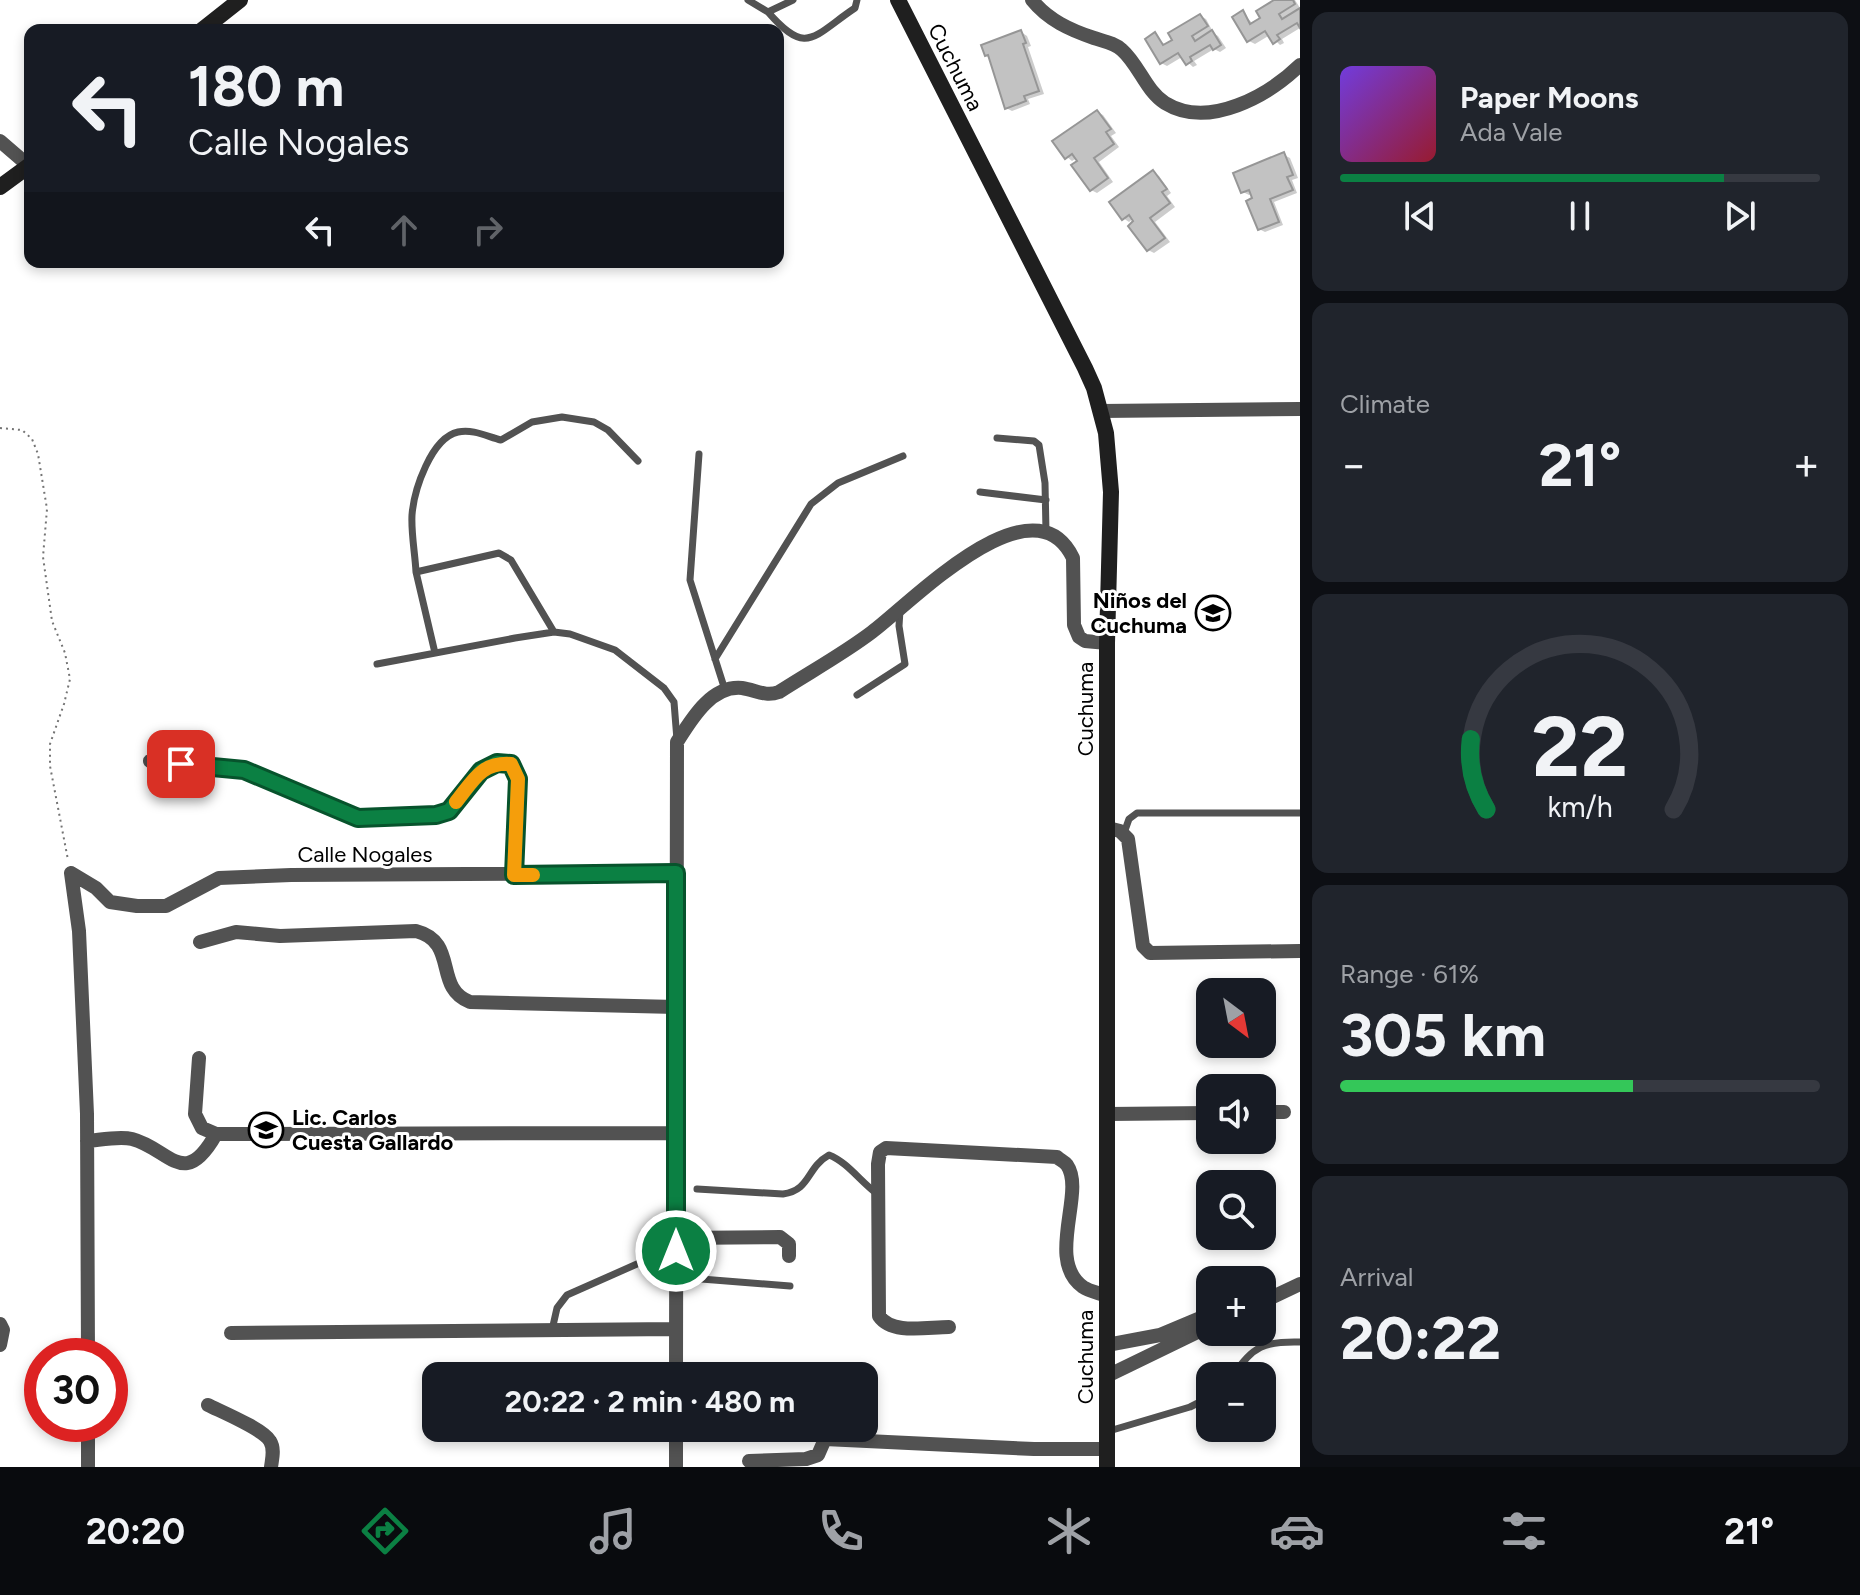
<!DOCTYPE html>
<meta charset="utf-8">
<style>
:root{--surface:#171b24;--page:#20242c;--text:#f1f3f6;--muted:#9ea1a6;--line:#363941;--accent:#0b8043}
body{margin:0;font-family:Figtree,sans-serif;background:var(--page);color:var(--text);height:100vh;display:flex;flex-direction:column;font-size:30px;white-space:nowrap}
*{box-sizing:border-box;margin:0}
p{font-size:26px;color:var(--muted)}
.icon{flex:none;width:44px;height:44px;fill:none;stroke:currentColor;stroke-width:2;stroke-linecap:round;stroke-linejoin:round}
.map{position:relative;flex:1;overflow:hidden}
.panel{display:flex;flex-direction:column;gap:12px;padding:12px;background:#0d0f14;width:560px}
.panel>*{flex:none}
.banner{position:absolute;left:24px;top:24px;width:760px;height:244px;border-radius:16px;box-shadow:0 4px 12px #0003;background:#171b24;color:var(--text);overflow:hidden}
.needle{width:52px;rotate:148deg}
.buttons{position:absolute;left:1196px;top:978px;display:grid;gap:16px}
.buttons a{display:grid;place-items:center;width:80px;height:80px;border-radius:16px;background:var(--surface);box-shadow:0 4px 12px #0003;font-size:40px}
.speed{position:absolute;left:24px;top:1338px;display:flex;gap:16px;font-size:40px;font-weight:700;text-align:center}
.speed>*{display:grid;place-content:center;width:104px;height:104px;border-radius:50%;background:var(--surface);box-shadow:0 4px 12px #0003;line-height:1}
.speed .limit{border:12px solid #d22;background:#fff;color:#111}
.pin{position:absolute;display:grid;place-items:center;width:68px;height:68px;color:#fff;margin:-34px;border-radius:16px;box-shadow:0 4px 12px #0006}
.me{position:absolute;width:88px;margin:-44px;rotate:0deg;stroke-linejoin:round;filter:drop-shadow(0 0 6px #0008)}
.turn{display:flex;align-items:center;gap:28px;height:168px;padding:0 32px;font-size:36px}
.turn .icon{width:104px;height:104px;stroke-width:2.5}
.turn b{display:block;font-size:56px;line-height:68px}
.lanes{display:flex;align-items:center;height:76px;padding:0 32px;background:#0003;justify-content:center;gap:40px;direction:ltr}
.lanes .off{opacity:.35}
.big{font-size:60px;font-weight:700;line-height:1.1}
.panel .tile{flex:1;display:flex;flex-direction:column;justify-content:center;gap:12px;min-width:0;padding:0 28px;border-radius:16px;background:var(--page)}
.panel .dial{align-items:center;gap:0}
.dial svg{height:208px;overflow:visible;fill:none;stroke:var(--line);stroke-width:7;stroke-linecap:round;text-anchor:middle}
.dial text{fill:var(--text);stroke:none}
.song{display:flex;align-items:center;gap:24px}
.cover{width:96px;height:96px;border-radius:12px;background:linear-gradient(135deg,hsl(260 70% 55%),hsl(350 70% 35%))}
.played{height:8px;border-radius:4px;background:linear-gradient(90deg,var(--accent) 80%,var(--line) 80%)}
.keys{display:flex;justify-content:space-around;direction:ltr}
.heat{display:flex;justify-content:space-between;align-items:center;font-size:44px;direction:ltr}
.charge{height:12px;border-radius:6px;background:linear-gradient(90deg,#34c759 61%,var(--line) 0)}
.trip{position:absolute;left:422px;top:1362px;width:456px;height:80px;border-radius:16px;background:var(--surface);box-shadow:0 4px 12px #0003;font-weight:700;line-height:80px;text-align:center}
.tabs{display:flex;height:128px;justify-content:space-around;align-items:center;background:#090b0e;color:var(--muted)}
.tabs .icon{width:56px;height:56px}
.tabs .on{color:var(--accent)}
.tabs b{font-size:36px;color:var(--text)}
main{display:flex;flex:1;min-height:0}
.map>svg:first-child{display:block}
.shadow{fill:#0003}
.building{fill:#c2c2c2;stroke:#969696;stroke-width:2}
.lines{fill:none;stroke-linecap:round;stroke-linejoin:round}
.path{stroke:#747474;stroke-width:2;stroke-dasharray:2 4;stroke-linecap:butt}
.lane{stroke:#525252;stroke-width:7}
.street{stroke:#525252;stroke-width:14}
.secondary{stroke:#1f1f1f;stroke-width:16}
.route-casing{stroke:#07532c;stroke-width:20}
.route{stroke:#0b8043;stroke-width:14}
.slow{stroke:#f59e0b;stroke-width:14}
.labels{text-anchor:middle;stroke-width:6;stroke-linejoin:round;paint-order:stroke}
.street-label{font-size:22px;fill:#000;stroke:#fff}
.poi-label{font-size:22px;font-weight:bold;fill:#000;stroke:#fff;text-anchor:end}
</style>
<main>
<div class="map">
<svg width="1300" height="1467" viewBox="0 0 1300 1467">
<rect width="100%" height="100%" fill="#fff"/>
<path class="shadow" d="M1278,0H1295L1300,8L1297,9L1300,11V28L1282,39L1284,43L1280,45L1270,35L1255,44L1249,41L1243,13L1253,24L1263,19Z
M1200,16L1206,19L1212,30L1210,31L1218,36L1226,48L1220,52L1214,49L1194,61L1197,65L1193,67L1182,57L1167,66L1161,63L1155,35L1166,46Z
M1021,32L1027,36L1031,46L1028,47L1044,94L1028,99L1030,104L1012,111L1006,108L991,57L987,55Z
M1097,112L1103,115L1116,133L1111,136L1119,147L1099,162L1113,182L1097,193L1091,190L1077,158L1072,161L1067,157Z
M1284,155L1290,158L1298,178L1292,180L1297,193L1274,202L1283,225L1265,232L1259,229L1253,193L1249,195L1243,192Z
M1153,172L1159,176L1171,193L1167,196L1175,207L1155,222L1170,242L1154,253L1148,250L1134,218L1129,222L1123,218Z"/>
<path class="building" d="M1274,0H1293L1295,4L1279,14L1282,19L1300,8V28L1297,23L1277,35L1280,39L1273,44L1265,31L1247,42L1232,17L1243,10L1250,24L1260,18L1256,11Z
M1200,14L1208,26L1192,36L1195,41L1212,30L1221,45L1213,50L1210,45L1190,57L1192,61L1186,65L1178,53L1160,64L1145,39L1155,32L1163,45L1172,40L1168,33Z
M1021,30L1026,43L1023,44L1039,91L1024,96L1026,101L1005,109L988,55L985,56L981,45Z
M1097,110L1111,129L1106,132L1114,144L1094,158L1108,178L1090,191L1071,165L1077,161L1072,154L1065,159L1052,141Z
M1284,152L1293,175L1287,177L1293,190L1270,199L1279,222L1258,230L1246,201L1252,198L1249,190L1241,193L1233,173Z
M1153,170L1167,189L1162,192L1170,203L1150,218L1165,238L1147,251L1128,226L1133,221L1129,215L1122,220L1109,202Z"/>
<g class="lines">
<path class="path" d="M0,428L22,430L32,439L38,454L47,509L43,557L52,621L65,653L70,679L64,704L50,744V766L68,860"/>
<path class="lane" d="M748,0L768,12L793,0
M768,12C807,57 813,36 855,8L857,0
M997,438L1034,441L1039,445L1045,483L1046,531
M699,454L690,580L725,690
M980,492L1046,500
M416,572C415,553 411,533 412,515C414,490 431,438 458,432C473,429 486,436 501,440L532,422L562,417L594,422L608,430L638,461
M435,653L416,572L499,553L511,560L554,632
M715,659L811,504L838,483L903,456
M377,664L515,638L554,632L570,634L615,650L664,688L674,702L677,740
M857,695L905,664L899,626L900,610
M1124,833L1129,819L1137,813H1300
M697,1189L783,1194C811,1190 806,1168 829,1155C847,1162 860,1181 876,1193
M676,1277L790,1286
M552,1330L557,1308L567,1295L646,1260L676,1251
M1233,1376C1252,1346 1265,1341 1300,1342
M1109,1431L1190,1407L1210,1397"/>
<path class="street" d="M1032,0C1048,20 1070,30 1094,38C1103,41 1115,43 1122,50C1139,65 1146,91 1165,103C1209,130 1269,95 1300,65
M0,141L29,166
M1101,411L1300,409
M150,761L244,770L358,818L436,815L449,811L481,771L497,763L511,764L518,779L514,875
M1108,828L1120,831L1128,839L1143,946L1150,953L1300,951
M71,873L96,888L110,902L137,906H166L219,878L291,875L676,873
M71,873L79,931L87,1114L88,1356
M200,942L236,932L280,936L416,931C459,942 433,988 470,1002L676,1007
M199,1058L195,1114L202,1128L216,1134L675,1133
M1262,1112H1284
M1108,1114L1210,1113
M87,1141C100,1140 119,1136 132,1139C170,1149 184,1191 216,1134
M676,1238L780,1237L789,1244V1256
M1262,1302L1300,1284
M0,1324L3,1330L0,1345
M949,1327C927,1327 892,1335 879,1316L878,1164L880,1152L886,1148L1057,1157C1060,1160 1064,1161 1067,1165C1086,1192 1045,1260 1083,1287C1089,1291 1099,1293 1107,1296
M231,1333L676,1329
M1107,1345L1160,1335L1210,1314
M676,1376L677,742C691,720 711,685 742,688C756,690 765,697 779,692C810,672 843,654 872,632C911,603 1033,475 1073,558L1074,625L1079,637L1085,641L1107,643
M1107,1376L1210,1326
M208,1405C222,1412 263,1429 270,1441C275,1449 272,1459 271,1467
M749,1461L806,1459L818,1455L825,1439L1034,1449H1107
M88,1467V1424
M676,1467V1428"/>
<path class="secondary" d="M898,0L1085,368L1094,388L1106,433L1111,492L1107,643V1467
M202,30L240,0
M0,187L30,165"/>
</g>
<g class="lines">
<g class="route-casing">
<path id="route" d="M181,764L244,770L358,818L436,815L449,811L481,771L497,763L511,764L518,779L514,875L676,873V1251"/>
</g>
<use href="#route" class="route"/>
<path class="slow" d="M456,802C473,781 481,762 511,764L518,779L514,875H533"/>
</g>
<defs>
<g id="school-ring" transform="scale(1.8)"><circle r="9.5" fill="#fff" stroke="#000" stroke-width="1.5"/><path d="M0-5L7-2L0 1L-7-2ZM-4 1L0 2.5L4 1V4Q0 6-4 4Z" fill="#000"/></g>
<g id="university-ring" transform="scale(1.8)"><circle r="9.5" fill="#fff" stroke="#000" stroke-width="1.5"/><path d="M0-5L7-2L0 1L-7-2ZM-4 1L0 2.5L4 1V4Q0 6-4 4Z" fill="#000"/></g>
</defs>
<g fill-rule="evenodd">
<use href="#school-ring" x="1213" y="613"/>
<use href="#university-ring" x="266" y="1130"/>
</g>
<g class="labels">
<g class="street-label">
<text transform="translate(956 67) rotate(63)" y="8">Cuchuma</text>
<text transform="translate(1085 709) rotate(-90)" y="8">Cuchuma</text>
<text x="365" y="862">Calle Nogales</text>
<text transform="translate(1085 1357) rotate(-90)" y="8">Cuchuma</text>
</g>
<g class="poi-label">
<text x="1187" y="608">Niños del<tspan x="1187" dy="25">Cuchuma</tspan></text>
<text x="292" y="1125" text-anchor="start">Lic. Carlos<tspan x="292" dy="25">Cuesta Gallardo</tspan></text>
</g>
</g>
</svg>
<div class="buttons">
<a><svg class="needle" viewBox="-14 -14 28 28"><path d="M0-13l5 13h-10z" fill="#e53935"/><path d="M0 13l5-13h-10z" fill="#9ea1a6"/></svg></a>
<a><svg class="icon" aria-label="sound" viewBox="0 0 24 24"><path d="M4 9h4l5-4v14l-5-4H4zM17 9q2 3 0 6"/></svg></a>
<a><svg class="icon" aria-label="search" viewBox="0 0 24 24"><circle cx="10" cy="10" r="6"/><path d="M15 15l6 6"/></svg></a>
<a>+</a>
<a>−</a>
</div>
<div class="speed"><div class="limit">30</div></div>
<div class="pin" style="left:181px;top:764px;background:#d93025"><svg class="icon" aria-label="arrive" viewBox="0 0 24 24"><path d="M6 21V4h12l-3 4 3 4H6"/></svg></div>
<svg class="me" style="left:676px;top:1251px" viewBox="-20 -20 40 40"><circle r="17" fill="#0b8043" stroke="#fff" stroke-width="3"/><path d="M0-11L8 9 0 5-8 9z" fill="#fff"/></svg>
<div class="trip">20:22 · 2 min · 480 m</div>
<div class="banner">
<div class="turn"><svg class="icon" aria-label="left" viewBox="0 0 24 24"><path d="M17 20v-9H6M10 6l-5 5 5 5"/></svg><div><b>180 m</b>Calle Nogales</div></div>
<div class="lanes"><svg class="icon" aria-label="left" viewBox="0 0 24 24"><path d="M17 20v-9H6M10 6l-5 5 5 5"/></svg><svg class="icon off" aria-label="ahead" viewBox="0 0 24 24"><path d="M12 20V5M6 11l6-6 6 6"/></svg><svg class="icon off" aria-label="right" viewBox="0 0 24 24"><path d="M7 20v-9h11M14 6l5 5-5 5"/></svg></div>
</div>
</div>
<section class="panel">
<div class="tile">
<div class="song"><i class="cover"></i><div><b>Paper Moons</b><p>Ada Vale</p></div></div>
<div class="played"></div>
<div class="keys"><svg class="icon" aria-label="previous" viewBox="0 0 24 24"><path d="M18 5L8 12l10 7zM5 5v14"/></svg><svg class="icon" aria-label="pause" viewBox="0 0 24 24"><path d="M8 5v14M16 5v14"/></svg><svg class="icon" aria-label="next" viewBox="0 0 24 24"><path d="M6 5l10 7-10 7zM19 5v14"/></svg></div>
</div>
<div class="tile"><p>Climate</p>
<div class="heat"><a>−</a><b class="big">21°</b><a>+</a></div>
</div>
<div class="tile dial"><svg viewBox="0 0 100 80">
<path d="M14 69A42 42 0 1 1 86 69"/>
<path d="M14 69A42 42 0 0 1 8 42" stroke="#0b8043"/>
<text x="50" y="56" font-size="32" font-weight="700">22</text>
<text x="50" y="72" font-size="11">km/h</text>
</svg></div>
<div class="tile"><p>Range · 61%</p><b class="big">305 km</b><div class="charge"></div></div>
<div class="tile"><p>Arrival</p><b class="big">20:22</b></div>
</section>
</main>
<nav class="tabs">
<b>20:20</b>
<svg class="icon on" aria-label="directions" viewBox="0 0 24 24"><path d="M12 3l9 9-9 9-9-9zM9 14v-3h6M13 9l2 2-2 2"/></svg>
<svg class="icon" aria-label="music" viewBox="0 0 24 24"><path d="M9 18V5l10-2v13"/><circle cx="6" cy="18" r="3"/><circle cx="16" cy="16" r="3"/></svg>
<svg class="icon" aria-label="phone" viewBox="0 0 24 24"><path d="M5 4h4l2 5-3 2q2 4 5 5l2-3 5 2v4C11 20 4 13 5 4z"/></svg>
<svg class="icon" aria-label="climate" viewBox="0 0 24 24"><path d="M12 3v18M4 7l16 10M4 17L20 7"/></svg>
<svg class="icon" aria-label="car" viewBox="0 0 24 24"><path d="M5 17H2v-5l4-1 3-4h7l3 4 3 1v5h-3M9 17h6M6 11h13"/><circle cx="7" cy="17" r="2"/><circle cx="17" cy="17" r="2"/></svg>
<svg class="icon" aria-label="filters" viewBox="0 0 24 24"><path d="M4 7h16M4 17h16"/><circle cx="9" cy="7" r="2"/><circle cx="15" cy="17" r="2"/></svg>
<b>21°</b>
</nav>
